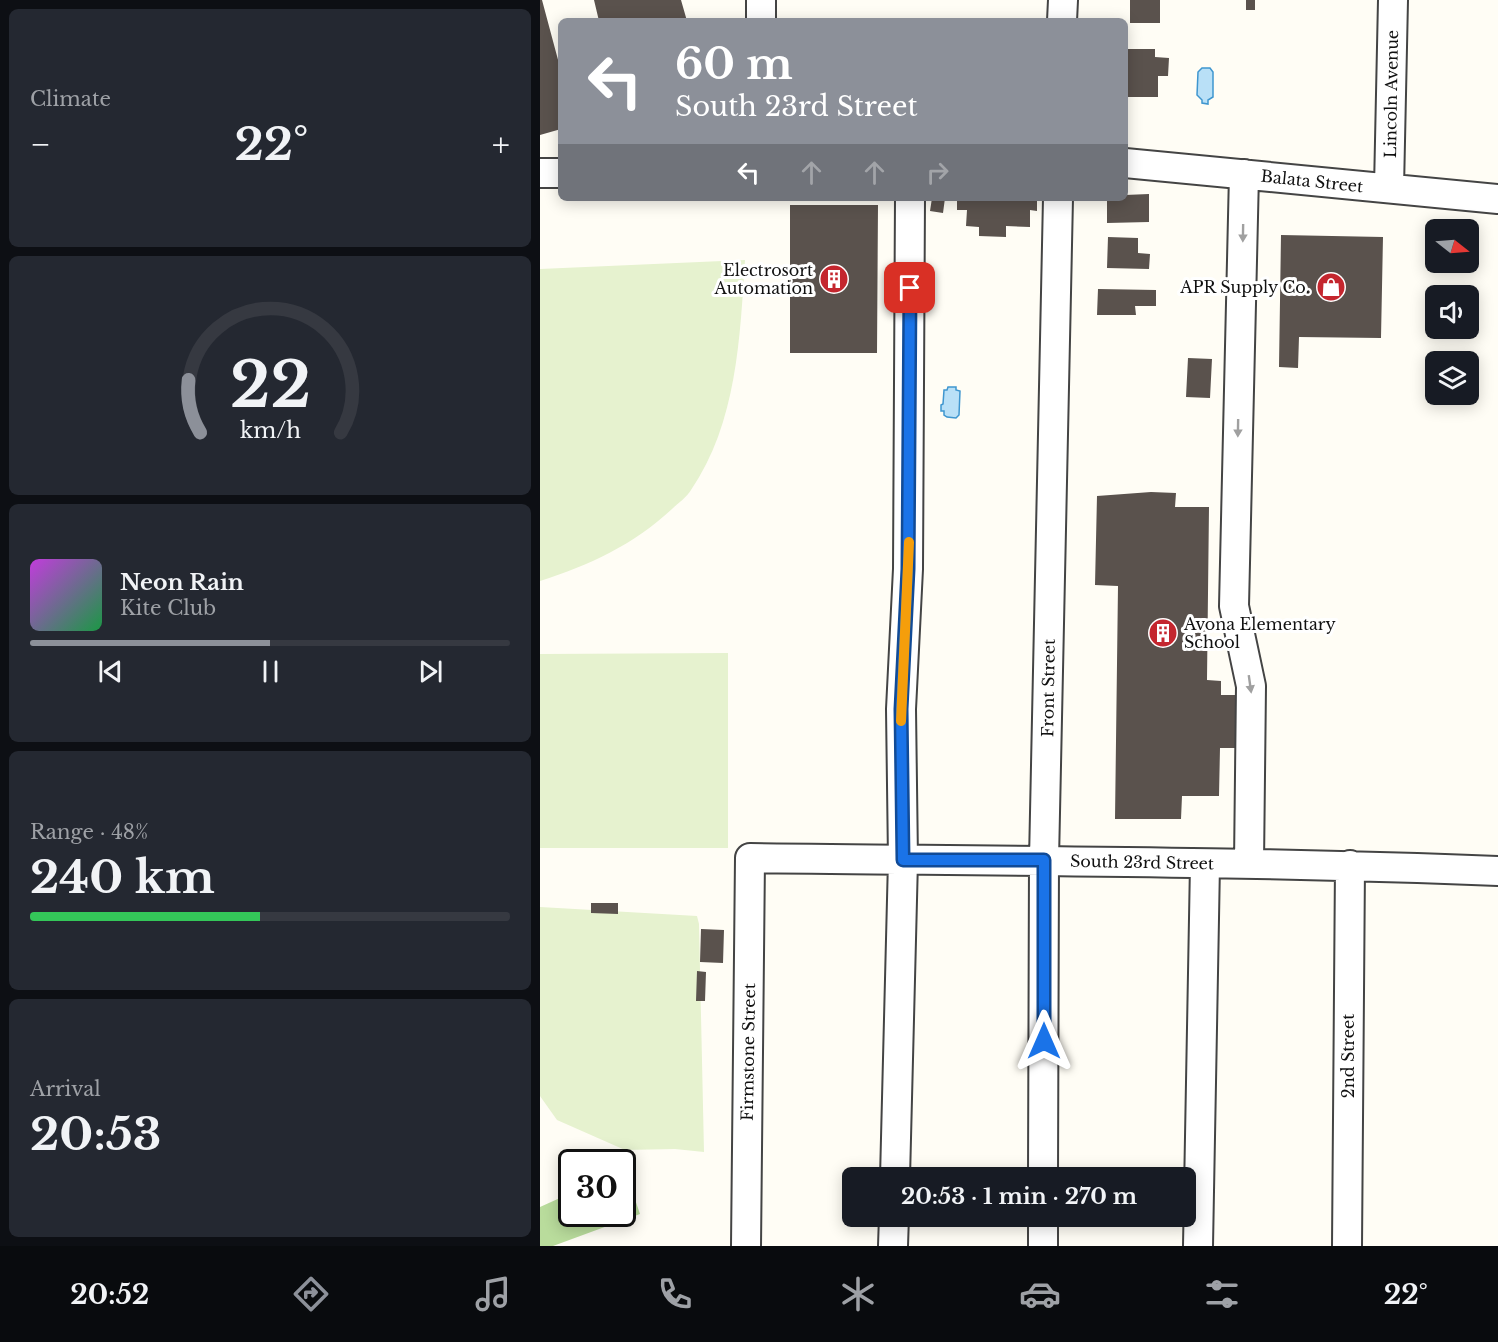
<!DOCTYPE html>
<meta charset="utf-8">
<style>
:root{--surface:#171b24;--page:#242831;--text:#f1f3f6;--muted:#9ea1a6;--line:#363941;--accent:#8c9099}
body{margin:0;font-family:"Libre Baskerville",serif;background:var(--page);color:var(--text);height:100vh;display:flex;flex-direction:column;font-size:22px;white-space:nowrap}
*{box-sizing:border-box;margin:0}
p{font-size:20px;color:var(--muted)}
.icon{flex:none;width:33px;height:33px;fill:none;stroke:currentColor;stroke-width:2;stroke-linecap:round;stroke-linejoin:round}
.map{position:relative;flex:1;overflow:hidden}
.details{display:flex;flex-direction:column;gap:9px;padding:9px;background:#0d0f14;width:540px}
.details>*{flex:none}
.top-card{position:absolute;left:18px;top:18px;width:570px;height:183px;border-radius:9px;box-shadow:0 3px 15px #0003;background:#8c9099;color:#fff;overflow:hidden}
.needle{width:39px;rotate:107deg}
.fabs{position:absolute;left:885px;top:219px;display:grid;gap:12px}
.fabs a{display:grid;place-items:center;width:54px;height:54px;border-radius:9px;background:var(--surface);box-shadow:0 3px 15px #0003;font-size:30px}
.speed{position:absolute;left:18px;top:1149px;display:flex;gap:12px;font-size:30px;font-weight:700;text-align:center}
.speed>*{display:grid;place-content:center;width:78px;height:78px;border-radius:50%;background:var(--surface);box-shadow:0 3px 15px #0003;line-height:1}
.speed .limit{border:3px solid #111;border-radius:9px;background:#fff;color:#111}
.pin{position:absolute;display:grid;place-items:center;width:51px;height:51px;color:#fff;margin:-26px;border-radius:12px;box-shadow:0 3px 9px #0006}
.me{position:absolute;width:66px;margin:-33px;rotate:0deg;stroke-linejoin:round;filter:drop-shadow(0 0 4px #0008)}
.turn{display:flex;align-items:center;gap:21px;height:126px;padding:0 18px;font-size:27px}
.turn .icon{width:78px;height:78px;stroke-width:2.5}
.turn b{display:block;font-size:42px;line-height:51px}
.lanes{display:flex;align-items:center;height:57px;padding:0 18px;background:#0003;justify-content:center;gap:30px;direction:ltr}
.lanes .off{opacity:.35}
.big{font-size:45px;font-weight:800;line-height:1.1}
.details .widget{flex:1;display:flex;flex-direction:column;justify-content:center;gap:9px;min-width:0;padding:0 21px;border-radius:9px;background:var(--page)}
.details .dial{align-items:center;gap:0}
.dial svg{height:156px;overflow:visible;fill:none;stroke:var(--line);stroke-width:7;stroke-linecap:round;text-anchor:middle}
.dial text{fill:var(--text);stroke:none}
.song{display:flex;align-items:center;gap:18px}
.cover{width:72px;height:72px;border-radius:9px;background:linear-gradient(135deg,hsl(290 70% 55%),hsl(140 70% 35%))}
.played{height:6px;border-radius:3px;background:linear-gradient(90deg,var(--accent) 50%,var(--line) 50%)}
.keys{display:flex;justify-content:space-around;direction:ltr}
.heat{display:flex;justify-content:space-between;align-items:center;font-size:33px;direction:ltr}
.charge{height:9px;border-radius:4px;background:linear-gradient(90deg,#34c759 48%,var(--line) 0)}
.trip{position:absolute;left:302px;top:1167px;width:354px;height:60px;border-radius:9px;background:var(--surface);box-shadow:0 3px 15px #0003;font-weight:800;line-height:60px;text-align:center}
.tabs{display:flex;height:96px;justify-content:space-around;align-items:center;background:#090b0e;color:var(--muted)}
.tabs .icon{width:42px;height:42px}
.tabs .selected{color:var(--accent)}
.tabs b{font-size:27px;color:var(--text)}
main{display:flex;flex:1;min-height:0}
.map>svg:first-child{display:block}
.forest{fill:#b9dc9c}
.pitch{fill:#e6f2cf}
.water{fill:#b9e0f7;stroke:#3f96cf;stroke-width:1.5}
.building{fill:#5a524d}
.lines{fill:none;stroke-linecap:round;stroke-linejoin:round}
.minor-casing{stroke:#444;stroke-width:32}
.minor{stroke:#fff;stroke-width:28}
.oneway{fill:#a0a0a0}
.route-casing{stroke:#114b97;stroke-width:15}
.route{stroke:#1a73e8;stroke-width:10}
.slow{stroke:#f59e0b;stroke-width:10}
.labels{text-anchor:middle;stroke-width:6;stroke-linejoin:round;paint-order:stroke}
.street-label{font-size:16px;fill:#111;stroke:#fff}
.poi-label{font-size:16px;fill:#111;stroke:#fff;text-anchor:end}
</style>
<main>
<section class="details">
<div class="widget"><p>Climate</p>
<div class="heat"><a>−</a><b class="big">22°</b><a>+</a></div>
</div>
<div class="widget dial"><svg viewBox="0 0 100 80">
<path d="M14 69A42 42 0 1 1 86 69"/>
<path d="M14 69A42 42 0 0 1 8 42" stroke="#8c9099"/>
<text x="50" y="56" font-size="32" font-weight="700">22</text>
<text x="50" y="72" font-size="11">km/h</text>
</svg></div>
<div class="widget">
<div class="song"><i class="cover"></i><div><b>Neon Rain</b><p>Kite Club</p></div></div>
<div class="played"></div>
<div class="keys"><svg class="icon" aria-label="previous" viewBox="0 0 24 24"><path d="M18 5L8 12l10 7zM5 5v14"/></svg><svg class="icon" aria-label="pause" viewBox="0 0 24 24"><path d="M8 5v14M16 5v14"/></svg><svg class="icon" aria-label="next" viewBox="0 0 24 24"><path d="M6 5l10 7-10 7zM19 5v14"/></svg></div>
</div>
<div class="widget"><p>Range · 48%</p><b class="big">240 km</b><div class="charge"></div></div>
<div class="widget"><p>Arrival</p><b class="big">20:53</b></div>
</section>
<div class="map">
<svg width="958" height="1246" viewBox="0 0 958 1246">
<rect width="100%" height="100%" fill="#fffdf5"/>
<path class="forest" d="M85,1170L100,1214L13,1246H0V1207L31,1193L32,1214H82L83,1171Z"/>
<path class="pitch" d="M205,260C200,337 197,423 151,490C147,497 138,503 132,509C93,545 50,565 0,581V269Z
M188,653V848H0V654Z
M0,907L157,916L159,924L164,1152L135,1149L85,1150L17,1120L0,1096Z"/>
<path class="water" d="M662,68H670L673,72V97L668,100V104L662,103V100L657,95L658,72Z
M408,387H416V390L420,391L419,415L416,418L407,417L404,415V411H401V405L403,404L404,390H407Z"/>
<path class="building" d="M0,0H2L21,71V129L0,135Z
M54,0H141L147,21H59Z
M590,0H620V23H590Z
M706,0H715V10H706Z
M585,49H615V57L629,58L628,76H618V97H585Z
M609,194V222L567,223V198H585V195Z
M392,198H405L403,213L390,211Z
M417,198H491V201H497V211L490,210V227L466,226V237L439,236V227L426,226L427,210H417Z
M250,205H338L337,353H250Z
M741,235L843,237L841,338L759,337L758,368L739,367Z
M568,237L598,238V253L610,254L609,269L567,268Z
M558,289L616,290V306H595L596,315H557Z
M648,358L672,359L670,398L646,397Z
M611,492L636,493L635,507H669L667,680L681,681V695H698V748H680L679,796H642L641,819H575L578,586L555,585L557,496Z
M51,903H78V914L51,913Z
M161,929L184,930L183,963L160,962Z
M157,971L166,972L165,1001H156Z"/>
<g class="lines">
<g class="minor-casing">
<path id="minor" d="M221,21V0
M522,21L523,0
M585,163L958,199
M0,173H21
M704,174L694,606L711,686L709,864
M849,188L853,0
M355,1178L363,860L361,709L368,569L370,198
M503,1178L504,860L518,198
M206,1246L210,858C459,861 709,861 958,871
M353,1246L354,1216
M503,1246V1216
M658,1246L665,864
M807,1246L810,865"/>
</g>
<use href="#minor" class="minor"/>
</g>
<defs><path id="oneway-solid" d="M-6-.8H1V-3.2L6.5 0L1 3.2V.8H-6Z" transform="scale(1.5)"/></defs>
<g class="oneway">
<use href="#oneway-solid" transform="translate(703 233) rotate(91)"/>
<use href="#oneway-solid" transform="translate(698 428) rotate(91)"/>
<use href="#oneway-solid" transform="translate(710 684) rotate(82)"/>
</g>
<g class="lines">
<g class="route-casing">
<path id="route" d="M370,288L368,569L361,709L363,860H504V1041"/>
</g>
<use href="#route" class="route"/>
<path class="slow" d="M361,721L369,542"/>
</g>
<defs>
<g id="building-disc" transform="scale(1.5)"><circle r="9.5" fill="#c4262e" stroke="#fff"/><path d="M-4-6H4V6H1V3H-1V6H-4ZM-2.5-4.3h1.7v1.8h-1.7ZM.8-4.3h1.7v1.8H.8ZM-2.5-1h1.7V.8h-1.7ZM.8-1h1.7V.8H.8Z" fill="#fff"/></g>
<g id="shop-disc" transform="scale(1.5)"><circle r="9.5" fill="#c4262e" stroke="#fff"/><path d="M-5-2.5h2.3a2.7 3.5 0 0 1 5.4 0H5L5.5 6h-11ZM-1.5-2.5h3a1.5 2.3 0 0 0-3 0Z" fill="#fff"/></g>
</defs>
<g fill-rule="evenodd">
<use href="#building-disc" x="294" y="279"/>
<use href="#shop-disc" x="791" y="287"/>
<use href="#building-disc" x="623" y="633"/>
</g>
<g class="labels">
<g class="street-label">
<text transform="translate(851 94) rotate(-89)" y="6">Lincoln Avenue</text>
<text transform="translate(772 181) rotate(6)" y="6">Balata Street</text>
<text transform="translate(508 688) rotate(-89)" y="6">Front Street</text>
<text transform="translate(602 862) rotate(1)" y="6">South 23rd Street</text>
<text transform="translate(208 1052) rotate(-89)" y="6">Firmstone Street</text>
<text transform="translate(808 1056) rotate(-90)" y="6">2nd Street</text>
</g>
<g class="poi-label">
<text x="273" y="276">Electrosort<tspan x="273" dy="18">Automation</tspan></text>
<text x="770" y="293">APR Supply Co.</text>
<text x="644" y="630" text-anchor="start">Avona Elementary<tspan x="644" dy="18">School</tspan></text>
</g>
</g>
</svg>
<div class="fabs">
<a><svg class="needle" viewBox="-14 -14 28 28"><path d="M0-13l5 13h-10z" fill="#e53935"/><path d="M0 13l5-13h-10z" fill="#9ea1a6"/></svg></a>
<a><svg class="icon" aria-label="sound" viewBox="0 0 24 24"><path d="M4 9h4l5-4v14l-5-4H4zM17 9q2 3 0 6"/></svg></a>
<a><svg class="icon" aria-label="layers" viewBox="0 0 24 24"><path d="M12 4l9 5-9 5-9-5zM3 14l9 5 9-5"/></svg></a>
</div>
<div class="speed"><div class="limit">30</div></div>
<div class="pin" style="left:370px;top:288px;background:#d93025"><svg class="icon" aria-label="arrive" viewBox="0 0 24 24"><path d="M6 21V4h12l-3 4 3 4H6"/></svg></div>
<svg class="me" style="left:504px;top:1041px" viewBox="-20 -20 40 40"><path d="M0-17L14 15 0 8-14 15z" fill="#1a73e8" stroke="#fff" stroke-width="4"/></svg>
<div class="trip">20:53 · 1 min · 270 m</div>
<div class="top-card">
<div class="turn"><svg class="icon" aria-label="left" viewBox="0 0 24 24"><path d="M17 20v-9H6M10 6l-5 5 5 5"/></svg><div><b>60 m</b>South 23rd Street</div></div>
<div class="lanes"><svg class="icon" aria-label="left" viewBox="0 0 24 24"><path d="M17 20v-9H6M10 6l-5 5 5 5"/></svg><svg class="icon off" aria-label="ahead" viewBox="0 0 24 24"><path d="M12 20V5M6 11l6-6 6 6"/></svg><svg class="icon off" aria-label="ahead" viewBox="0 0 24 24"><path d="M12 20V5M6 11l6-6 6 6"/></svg><svg class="icon off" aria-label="right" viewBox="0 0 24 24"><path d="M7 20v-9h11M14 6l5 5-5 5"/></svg></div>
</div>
</div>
</main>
<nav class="tabs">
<b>20:52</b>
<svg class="icon selected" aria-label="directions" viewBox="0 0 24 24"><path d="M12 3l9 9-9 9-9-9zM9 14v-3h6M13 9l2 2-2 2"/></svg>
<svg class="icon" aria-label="music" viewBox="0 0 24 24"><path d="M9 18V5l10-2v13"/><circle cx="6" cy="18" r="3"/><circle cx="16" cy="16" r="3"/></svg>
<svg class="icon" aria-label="phone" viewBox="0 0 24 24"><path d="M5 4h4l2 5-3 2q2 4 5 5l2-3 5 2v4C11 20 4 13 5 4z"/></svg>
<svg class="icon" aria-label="climate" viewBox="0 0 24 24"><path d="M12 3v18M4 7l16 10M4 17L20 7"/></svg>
<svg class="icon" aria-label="car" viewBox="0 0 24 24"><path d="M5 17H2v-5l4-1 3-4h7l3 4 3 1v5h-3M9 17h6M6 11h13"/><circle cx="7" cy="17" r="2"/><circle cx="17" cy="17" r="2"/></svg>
<svg class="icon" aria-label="filters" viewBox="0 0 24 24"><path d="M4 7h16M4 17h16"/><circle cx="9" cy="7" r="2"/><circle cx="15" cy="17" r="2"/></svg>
<b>22°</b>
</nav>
